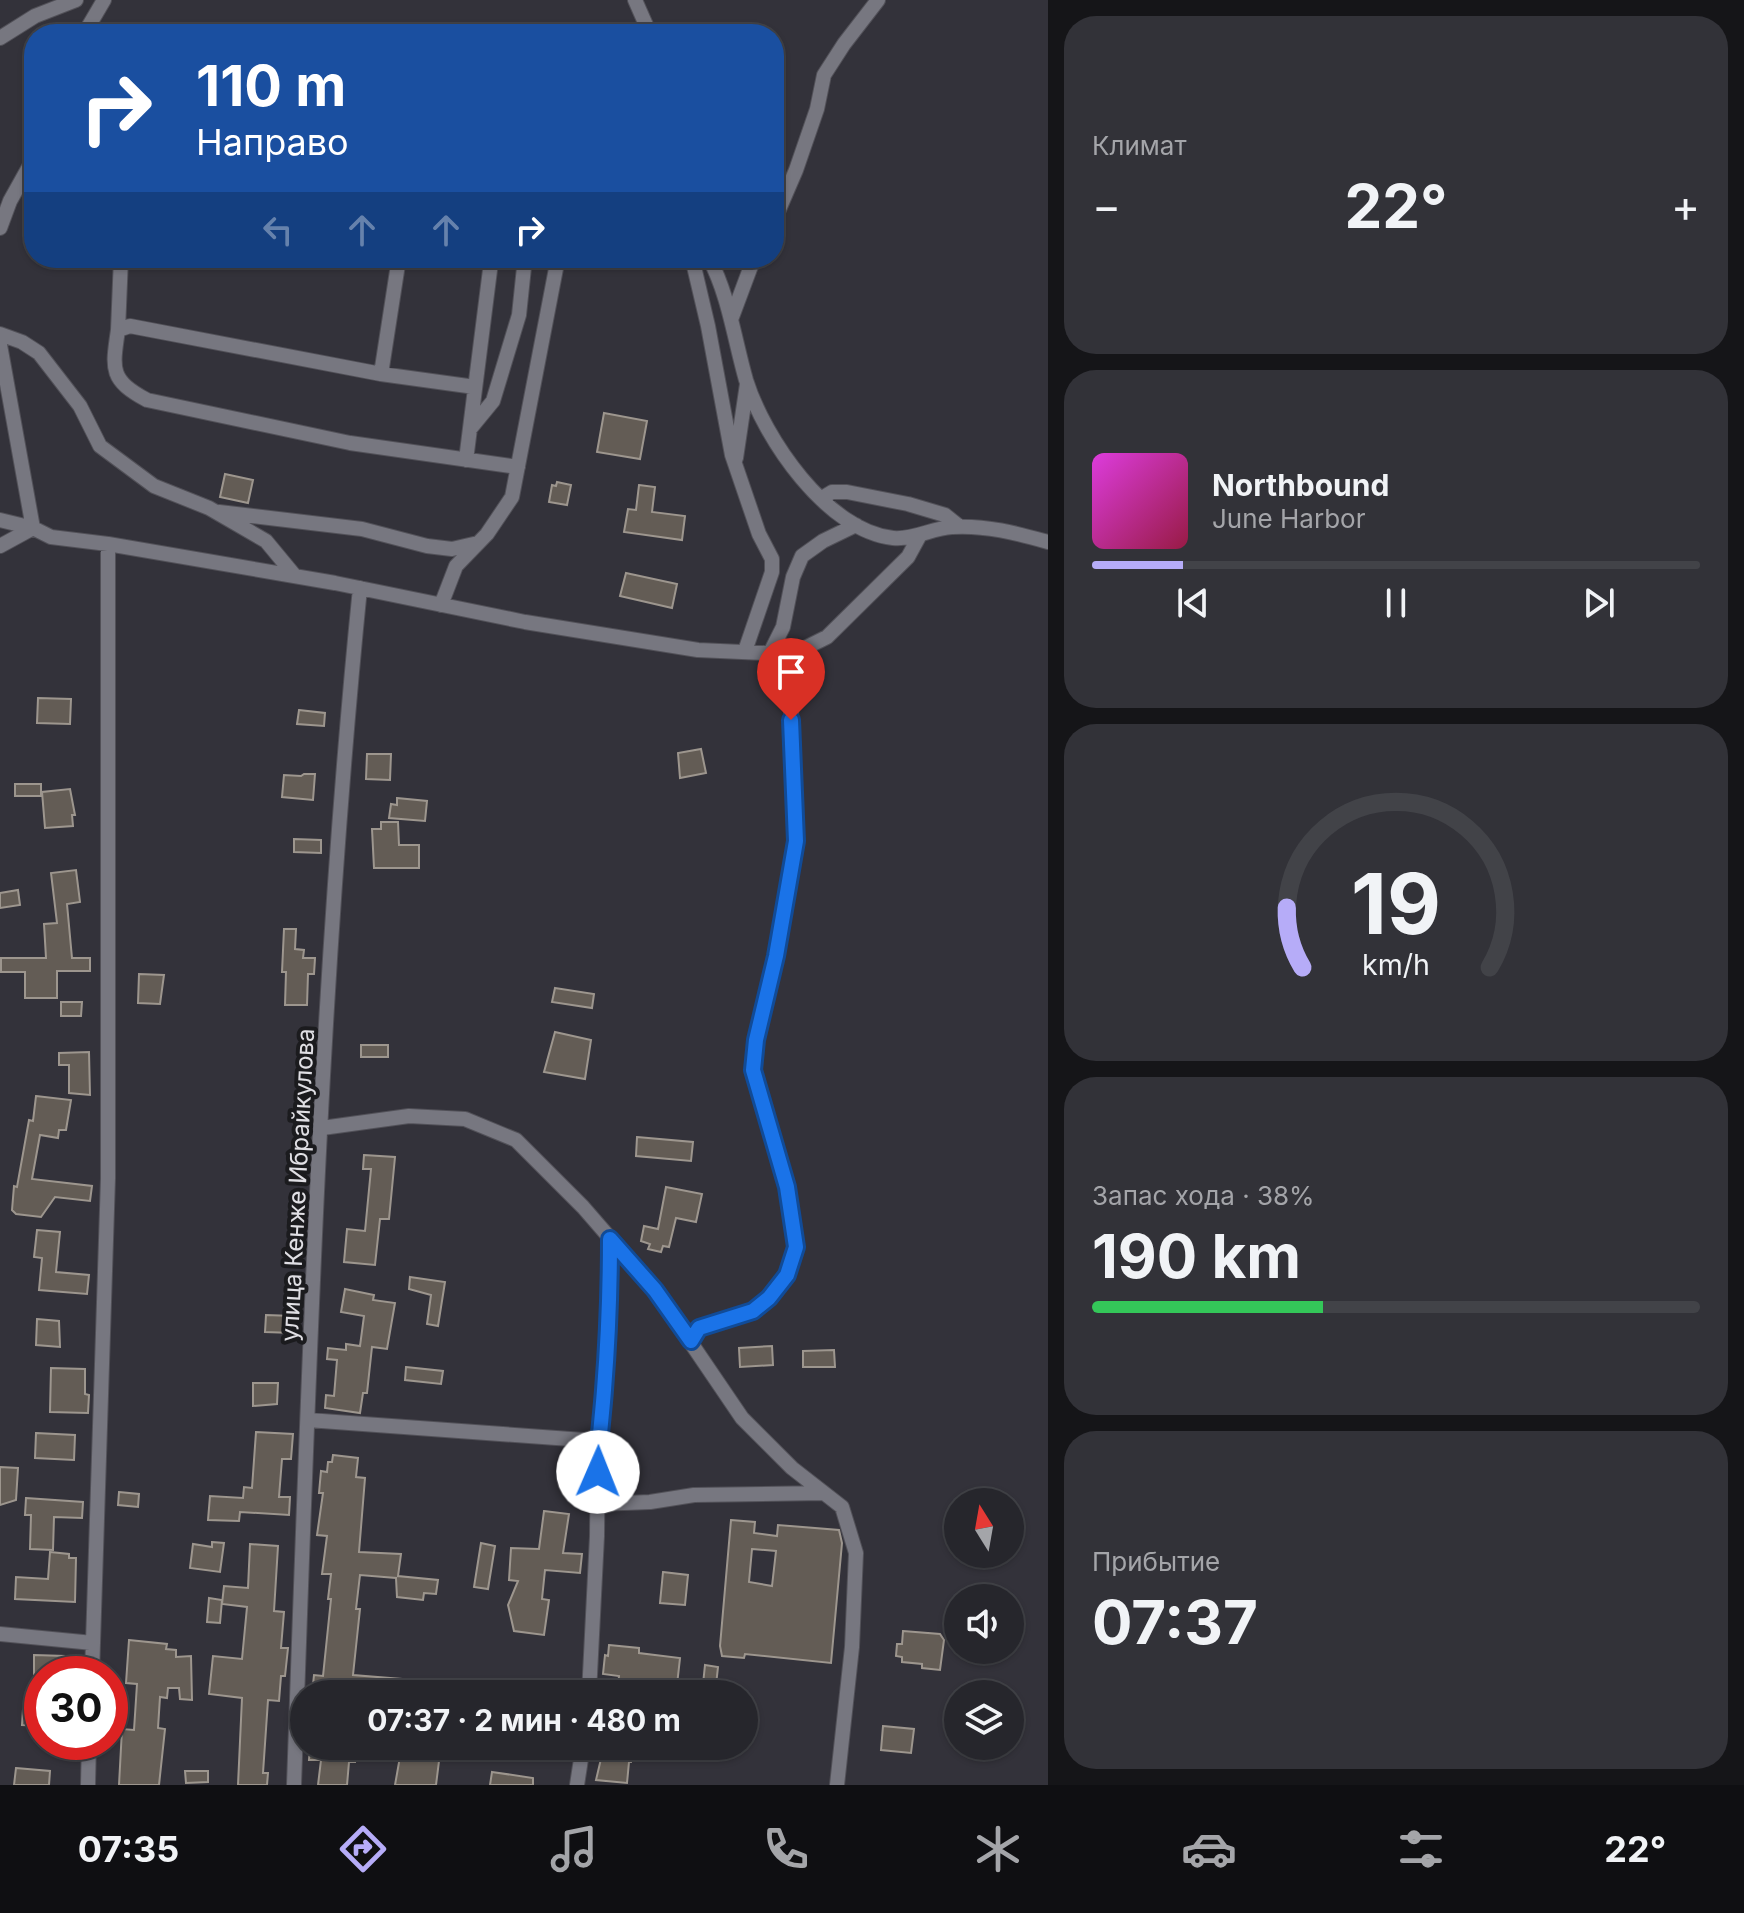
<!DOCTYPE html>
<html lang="ru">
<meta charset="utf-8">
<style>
:root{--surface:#26262c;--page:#323238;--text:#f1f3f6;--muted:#a4a5a9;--line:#424348;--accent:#b6acf8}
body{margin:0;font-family:Inter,sans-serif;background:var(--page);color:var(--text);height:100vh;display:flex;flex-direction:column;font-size:30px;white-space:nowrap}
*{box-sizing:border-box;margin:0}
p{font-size:26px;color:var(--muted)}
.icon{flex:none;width:44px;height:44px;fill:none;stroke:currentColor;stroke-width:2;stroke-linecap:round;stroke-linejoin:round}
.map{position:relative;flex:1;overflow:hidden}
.panel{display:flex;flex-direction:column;gap:16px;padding:16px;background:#151518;width:696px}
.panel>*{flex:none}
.guide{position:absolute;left:24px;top:24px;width:760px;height:244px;border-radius:32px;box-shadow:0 2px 6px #0004,0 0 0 2px var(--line);background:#1a4fa0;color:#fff;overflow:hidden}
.needle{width:52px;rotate:349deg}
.fabs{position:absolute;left:944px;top:1488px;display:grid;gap:16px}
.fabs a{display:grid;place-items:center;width:80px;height:80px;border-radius:50%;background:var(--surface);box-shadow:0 2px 6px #0004,0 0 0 2px var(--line);font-size:40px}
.speed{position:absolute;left:24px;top:1656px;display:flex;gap:16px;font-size:40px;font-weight:700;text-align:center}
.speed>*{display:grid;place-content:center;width:104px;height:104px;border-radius:50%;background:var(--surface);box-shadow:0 2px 6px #0004,0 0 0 2px var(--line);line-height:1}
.speed .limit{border:12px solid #d22;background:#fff;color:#111}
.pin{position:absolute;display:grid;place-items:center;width:68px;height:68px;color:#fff;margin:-82px -34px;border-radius:50% 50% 50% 0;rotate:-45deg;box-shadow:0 0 8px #0007}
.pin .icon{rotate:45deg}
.me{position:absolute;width:88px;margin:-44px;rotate:1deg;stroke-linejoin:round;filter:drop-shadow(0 0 6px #0008)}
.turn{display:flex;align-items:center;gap:28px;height:168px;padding:0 40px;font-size:36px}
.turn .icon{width:104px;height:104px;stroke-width:2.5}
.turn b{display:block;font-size:56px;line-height:68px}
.lanes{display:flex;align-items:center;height:76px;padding:0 40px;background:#0003;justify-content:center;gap:40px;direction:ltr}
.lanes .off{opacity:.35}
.big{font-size:60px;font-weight:700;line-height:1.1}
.panel .card{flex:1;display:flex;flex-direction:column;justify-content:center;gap:12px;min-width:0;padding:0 28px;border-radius:32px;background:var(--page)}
.panel .dial{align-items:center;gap:0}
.dial svg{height:208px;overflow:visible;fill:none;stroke:var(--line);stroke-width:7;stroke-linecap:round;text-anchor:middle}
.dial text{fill:var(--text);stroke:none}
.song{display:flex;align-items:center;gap:24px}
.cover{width:96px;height:96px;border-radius:12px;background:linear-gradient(135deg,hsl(300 70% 55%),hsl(340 70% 35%))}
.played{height:8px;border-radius:4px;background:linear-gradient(90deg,var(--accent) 15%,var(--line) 15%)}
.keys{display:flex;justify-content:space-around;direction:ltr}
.heat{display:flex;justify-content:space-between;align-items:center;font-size:44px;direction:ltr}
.charge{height:12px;border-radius:6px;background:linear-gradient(90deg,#34c759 38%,var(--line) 0)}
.trip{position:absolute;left:290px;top:1680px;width:468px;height:80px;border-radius:40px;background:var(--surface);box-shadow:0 2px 6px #0004,0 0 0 2px var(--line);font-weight:700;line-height:80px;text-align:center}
.menu{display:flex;height:128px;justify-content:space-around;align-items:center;background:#0f0f12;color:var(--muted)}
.menu .icon{width:56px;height:56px}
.menu .active{color:var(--accent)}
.menu b{font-size:36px;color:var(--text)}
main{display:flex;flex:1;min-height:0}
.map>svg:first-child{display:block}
.building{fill:#635c55;stroke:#9d968e;stroke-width:2;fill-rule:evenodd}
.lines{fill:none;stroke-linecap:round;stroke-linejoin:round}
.minor-casing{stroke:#525158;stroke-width:16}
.minor{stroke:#777780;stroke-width:14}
.route-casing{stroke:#114b97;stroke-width:20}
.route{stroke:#1a73e8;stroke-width:14}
.labels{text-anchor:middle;stroke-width:8;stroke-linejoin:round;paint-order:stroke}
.street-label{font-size:24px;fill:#e0dfe4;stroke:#1b1b1e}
</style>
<main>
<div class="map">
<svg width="1048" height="1785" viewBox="0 0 1048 1785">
<rect width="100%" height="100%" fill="#33323a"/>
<path class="building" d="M604,413L647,421L640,459L597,452Z
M225,474L253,480L248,503L220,497Z
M557,482L571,485L567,505L549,502L552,485L556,486Z
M639,485L655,487L652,512L685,516L682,540L624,532L628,509L636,510Z
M626,573L677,584L672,608L620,596Z
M38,698L71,699L70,724L37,723Z
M299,710L325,713L324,726L297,724Z
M701,749L706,773L680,778L678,753Z
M367,754H391L390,780L366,779Z
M304,774H315L313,800L282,797L284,775L301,776Z
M15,784H41V796H15Z
M70,789L75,815H72L73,826L45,828L42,792Z
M397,798L427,801L425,821L389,818L391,804L397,805Z
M381,822H398L399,845H419V868H374L372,829H381Z
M294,839L321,840V853L294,852Z
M76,870L80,902L67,904L72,958H90V971H57V998H25V972H1V958H46L44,924L57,923L51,873Z
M18,890L20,905L0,908V893Z
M284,929H296L295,949L304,950L303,958H315L314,974H308L307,1005H285L286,972H282Z
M139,974L164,975L160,1004L138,1003Z
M555,988L594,994L592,1008L552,1002Z
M61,1002H82L81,1016H61Z
M555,1032L591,1040L585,1079L544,1072Z
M361,1045H388V1057H361Z
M89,1052L90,1095L69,1093V1065H59V1053Z
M36,1096L71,1100L66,1130H59L58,1138L40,1135L32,1179L92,1186L90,1201L55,1197L41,1217L16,1214L12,1210L14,1186L17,1187L29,1120L33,1121Z
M637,1137L693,1142L691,1161L636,1156Z
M364,1155L395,1157L389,1219H380L375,1265L344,1262L347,1229L365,1231L371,1169H363Z
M666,1187L702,1194L696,1222L676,1218L669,1247L663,1246L661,1252L648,1249L650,1244L641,1241L644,1226L658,1229Z
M37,1230L60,1232L56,1272L89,1275L87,1294L39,1290L42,1258L34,1257Z
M410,1277L445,1282L438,1326L427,1324L431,1295L409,1289Z
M345,1289L374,1295L373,1300L395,1303L387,1349L372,1347L367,1393H363L360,1413L325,1408L326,1395L334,1396L337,1360L327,1359L328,1348L346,1350V1344L360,1346L364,1316L341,1312Z
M266,1315L293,1316V1333L265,1332Z
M37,1319L59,1321L60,1347L36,1345Z
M772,1346L773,1365L740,1367L739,1348Z
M834,1350L835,1367H803V1351Z
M406,1367L443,1371L441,1384L405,1380Z
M51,1368L85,1369V1394L89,1395L88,1413L50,1412Z
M253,1383H278L277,1404L253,1406Z
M256,1432L293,1434L291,1459H282L279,1497H290L289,1515L240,1512L239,1521L208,1520L210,1496L243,1498L244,1487L252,1488Z
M36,1433L75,1435L74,1460L35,1458Z
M333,1455L358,1458L356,1477L365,1478L359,1552L401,1554L398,1576L438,1580L436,1594L424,1593L423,1600L397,1597L396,1578L360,1575L356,1609H360L353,1675L439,1682L438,1694L352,1689V1694H312L314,1675L323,1676L331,1599H328L331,1574H322L327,1536L317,1535L323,1493H319L321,1471L327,1472L328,1462H332Z
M0,1467L18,1468L16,1500L0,1505Z
M119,1492L139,1494L138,1507L118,1505Z
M26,1498L83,1502L82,1518L54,1517L53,1550L30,1549L31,1515H25Z
M544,1511L569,1514L563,1553L582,1554L580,1573L545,1570L542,1599L549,1600L544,1635L514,1631L508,1605L518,1581L509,1580L511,1548L539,1549Z
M731,1520L755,1522L754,1533L777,1536L778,1525L839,1530L842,1543L831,1663L745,1654L744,1658L722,1656L720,1646ZM752,1549L776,1551L772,1586L749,1582Z
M212,1542L224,1543L220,1572L190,1568L193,1544L212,1547Z
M481,1543L495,1546L488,1589L474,1587Z
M250,1544L278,1546L274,1611L284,1612L281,1648H288L285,1676H281L279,1701L268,1700L263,1773H268L267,1785H238L242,1698L209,1694L213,1656L242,1659L247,1607L222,1604L224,1586L248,1588Z
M50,1552L69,1554V1558H76L75,1602L15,1599L16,1577L48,1579Z
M663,1572L688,1575L685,1605L660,1603Z
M209,1598L222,1600L220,1623L207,1622Z
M903,1631L940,1634L944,1640L940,1670L922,1668V1664L902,1662V1657L896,1656L897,1644H902Z
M129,1640L167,1644L166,1649L176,1650V1657L191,1656L192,1700L180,1699L179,1688H168L167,1698L160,1697L158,1728L165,1729L159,1785H119L122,1729L134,1730L137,1684L126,1683Z
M609,1645L639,1648V1653L680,1658L676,1694H617L619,1676L603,1674L605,1655L608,1656Z
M34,1655L65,1656V1674H34Z
M705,1665L718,1667L715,1694H702Z
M23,1709L42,1711V1726L22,1725Z
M883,1726L914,1729L911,1753L881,1750Z
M310,1746H378L377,1761L355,1759V1762H349L347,1785H318L321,1760H309Z
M604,1746H634L631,1762H629L627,1783L596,1780Z
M411,1749L440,1753L436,1785H395L401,1751L410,1752Z
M16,1768L50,1771L49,1785H14Z
M185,1771H208V1782L186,1783Z
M492,1772L533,1778V1785H490Z"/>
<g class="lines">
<g class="minor-casing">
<path id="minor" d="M635,0L650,34
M84,34L104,0
M0,38L35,16L76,0
M774,221L796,170L817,109L824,75L844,44L878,0
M0,228L10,201L34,158
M461,258L491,262L466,460
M692,258L708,326L732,455L759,534L772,559V572L745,651
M709,258C729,296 734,338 746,380C764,438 827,531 893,538C914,540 932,528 952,527C986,525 1016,533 1048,542
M732,317L754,258
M118,330L121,258
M0,334L22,342L39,353L80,406L100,446L154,486L209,508L266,541L295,576
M0,345L33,528
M381,374L399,258
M475,387L381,374L130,326L118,330C112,370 110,380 147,400L350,443L518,467
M470,429L493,401L519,315L525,258
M736,458L747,384
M822,498L832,492H847L908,504L945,515L960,527
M219,512L362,529L427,546L452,549L478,543
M0,520L33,528L51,537L108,544L335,583L525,622L698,650L765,653L779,661L785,672L791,704L792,778L796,841L776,956L756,1040L753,1070L787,1187L796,1247L787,1275L769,1298L753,1311L699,1328L691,1341
M0,546L33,528
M441,605L456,566L487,534L512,497L558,258
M769,655L783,627L793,577L802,556L823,541L856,525
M779,661L827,637L908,557L920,535
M322,1128L409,1116L465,1119L516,1140L583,1207L655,1290L742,1418L792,1468L842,1507L856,1553L852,1647L837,1785
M308,1420L598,1441
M598,1504L650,1502L694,1495L824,1493
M0,1634L93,1643
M92,1674L108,1178V544
M589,1694L597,1536L598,1435L604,1394L610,1297V1239
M88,1785L89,1742
M294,1785C308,1387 320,985 360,588
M577,1785L583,1746"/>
</g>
<use href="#minor" class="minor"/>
</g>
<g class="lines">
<g class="route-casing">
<path id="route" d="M598,1472C598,1444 602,1418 604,1390C608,1340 610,1289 610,1239L655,1290L691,1341L699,1328L753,1311L769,1298L787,1275L796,1247L787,1187L753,1070L756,1040L776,956L796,841L791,720"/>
</g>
<use href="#route" class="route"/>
</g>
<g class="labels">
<g class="street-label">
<text transform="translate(298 1185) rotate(-87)" y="8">улица Кенже Ибрайкулова</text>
</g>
</g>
</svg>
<div class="fabs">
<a><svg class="needle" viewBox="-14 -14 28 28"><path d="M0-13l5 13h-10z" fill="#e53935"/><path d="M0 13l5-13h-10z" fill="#a4a5a9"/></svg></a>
<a><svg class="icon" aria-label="sound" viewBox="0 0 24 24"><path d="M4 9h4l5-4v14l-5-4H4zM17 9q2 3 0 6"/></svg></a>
<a><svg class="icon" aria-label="layers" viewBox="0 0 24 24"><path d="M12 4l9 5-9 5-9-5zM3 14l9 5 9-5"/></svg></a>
</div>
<div class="speed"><div class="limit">30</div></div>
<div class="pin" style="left:791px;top:720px;background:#d93025"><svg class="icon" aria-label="arrive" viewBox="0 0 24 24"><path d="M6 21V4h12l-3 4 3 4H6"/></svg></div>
<svg class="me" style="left:598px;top:1472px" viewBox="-20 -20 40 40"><circle r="19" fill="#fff"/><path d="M0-13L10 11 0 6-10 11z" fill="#1a73e8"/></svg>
<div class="trip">07:37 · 2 мин · 480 m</div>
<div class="guide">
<div class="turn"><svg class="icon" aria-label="right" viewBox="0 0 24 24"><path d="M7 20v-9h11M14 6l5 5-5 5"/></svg><div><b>110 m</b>Направо</div></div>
<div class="lanes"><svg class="icon off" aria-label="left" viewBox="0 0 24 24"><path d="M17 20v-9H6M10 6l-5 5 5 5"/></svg><svg class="icon off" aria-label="ahead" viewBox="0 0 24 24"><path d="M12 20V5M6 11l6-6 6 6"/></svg><svg class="icon off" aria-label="ahead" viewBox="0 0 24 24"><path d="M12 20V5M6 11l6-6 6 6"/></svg><svg class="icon" aria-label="right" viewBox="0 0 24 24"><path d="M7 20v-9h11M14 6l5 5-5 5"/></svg></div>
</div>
</div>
<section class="panel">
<div class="card"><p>Климат</p>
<div class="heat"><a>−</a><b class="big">22°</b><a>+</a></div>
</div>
<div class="card">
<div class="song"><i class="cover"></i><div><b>Northbound</b><p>June Harbor</p></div></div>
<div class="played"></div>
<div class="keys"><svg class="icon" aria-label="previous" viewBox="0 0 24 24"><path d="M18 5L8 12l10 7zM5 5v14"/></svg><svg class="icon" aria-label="pause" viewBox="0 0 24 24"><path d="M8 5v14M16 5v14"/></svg><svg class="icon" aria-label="next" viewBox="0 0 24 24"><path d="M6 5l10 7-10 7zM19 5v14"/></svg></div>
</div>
<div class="card dial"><svg viewBox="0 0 100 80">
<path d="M14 69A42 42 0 1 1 86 69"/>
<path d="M14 69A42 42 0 0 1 8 46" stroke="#b6acf8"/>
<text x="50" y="56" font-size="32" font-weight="700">19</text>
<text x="50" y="72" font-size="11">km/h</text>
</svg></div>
<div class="card"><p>Запас хода · 38%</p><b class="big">190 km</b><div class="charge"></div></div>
<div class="card"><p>Прибытие</p><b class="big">07:37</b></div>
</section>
</main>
<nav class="menu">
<b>07:35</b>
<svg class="icon active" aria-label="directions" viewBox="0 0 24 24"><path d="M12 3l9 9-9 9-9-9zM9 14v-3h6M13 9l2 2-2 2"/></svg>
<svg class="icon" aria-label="music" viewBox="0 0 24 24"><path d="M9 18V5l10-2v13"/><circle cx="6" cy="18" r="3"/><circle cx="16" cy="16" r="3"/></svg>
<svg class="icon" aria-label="phone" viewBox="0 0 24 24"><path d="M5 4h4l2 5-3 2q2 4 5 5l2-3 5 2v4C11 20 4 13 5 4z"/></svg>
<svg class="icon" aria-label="climate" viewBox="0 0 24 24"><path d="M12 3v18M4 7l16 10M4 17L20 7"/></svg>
<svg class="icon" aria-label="car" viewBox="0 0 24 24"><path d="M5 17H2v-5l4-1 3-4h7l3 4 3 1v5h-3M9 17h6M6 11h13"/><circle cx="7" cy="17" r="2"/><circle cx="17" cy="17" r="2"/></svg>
<svg class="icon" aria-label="filters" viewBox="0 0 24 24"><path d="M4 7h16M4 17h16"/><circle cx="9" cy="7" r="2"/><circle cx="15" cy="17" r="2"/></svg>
<b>22°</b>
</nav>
